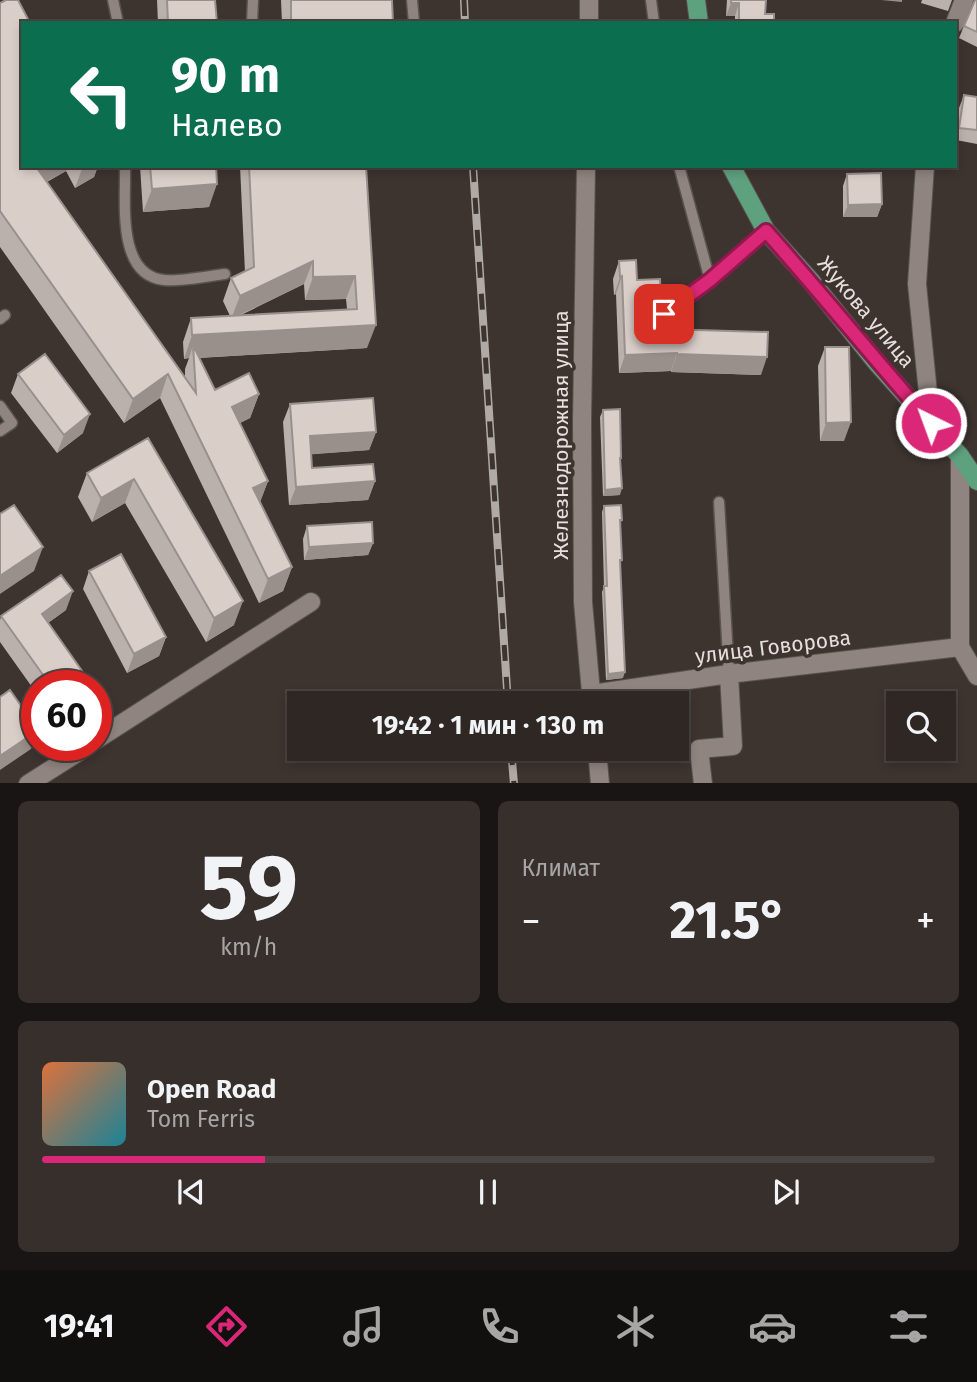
<!DOCTYPE html>
<html lang="ru">
<meta charset="utf-8">
<style>
:root{--surface:#2e2724;--page:#362f2c;--text:#f1f3f6;--muted:#a7a5a6;--line:#494441;--accent:#db2777}
body{margin:0;font-family:"Fira Sans",sans-serif;background:var(--page);color:var(--text);height:100vh;display:flex;flex-direction:column;font-size:26px;white-space:nowrap}
*{box-sizing:border-box;margin:0}
p{font-size:23px;color:var(--muted)}
.icon{flex:none;width:38px;height:38px;fill:none;stroke:currentColor;stroke-width:2;stroke-linecap:round;stroke-linejoin:round}
.map{position:relative;height:783px;overflow:hidden}
.panel{display:flex;flex-direction:column;gap:18px;padding:18px;background:#191514;flex:1}
.panel>*{flex:none}
.guide{position:absolute;left:21px;top:21px;width:936px;height:147px;border-radius:0px;box-shadow:0 4px 10px #0003,0 0 0 2px var(--line);background:#0b6e4f;color:#fff;overflow:hidden}
.tools{position:absolute;left:886px;top:691px;display:grid;gap:14px}
.tools a{display:grid;place-items:center;width:70px;height:70px;border-radius:0px;background:var(--surface);box-shadow:0 4px 10px #0003,0 0 0 2px var(--line);font-size:35px}
.speed{position:absolute;left:21px;top:670px;display:flex;gap:14px;font-size:35px;font-weight:700;text-align:center}
.speed>*{display:grid;place-content:center;width:91px;height:91px;border-radius:50%;background:var(--surface);box-shadow:0 4px 10px #0003,0 0 0 2px var(--line);line-height:1}
.speed .limit{border:10px solid #d22;background:#fff;color:#111}
.pin{position:absolute;display:grid;place-items:center;width:60px;height:60px;color:#fff;margin:-30px;border-radius:14px;box-shadow:0 4px 10px #0006}
.me{position:absolute;width:77px;margin:-38px;rotate:318deg;stroke-linejoin:round;filter:drop-shadow(0 0 5px #0008)}
.turn{display:flex;align-items:center;gap:24px;height:147px;padding:0 35px;font-size:32px}
.turn .icon{width:91px;height:91px;stroke-width:2.5}
.turn b{display:block;font-size:49px;line-height:60px}
.big{font-size:52px;font-weight:700;line-height:1.1}
.panel .widget{flex:1;display:flex;flex-direction:column;justify-content:center;gap:10px;min-width:0;padding:0 24px;border-radius:10px;background:var(--page)}
.panel .dial{align-items:center;gap:0}
.dial b{font-size:91px;line-height:1}
.song{display:flex;align-items:center;gap:21px}
.cover{width:84px;height:84px;border-radius:10px;background:linear-gradient(135deg,hsl(20 70% 55%),hsl(190 70% 35%))}
.played{height:7px;border-radius:4px;background:linear-gradient(90deg,var(--accent) 25%,var(--line) 25%)}
.keys{display:flex;justify-content:space-around;direction:ltr}
.heat{display:flex;justify-content:space-between;align-items:center;font-size:38px;direction:ltr}
.panel .tiles{flex:1;display:grid;gap:18px;grid-template-columns:1fr 1fr}
.widget:last-child{grid-column:span 2}
.trip{position:absolute;left:287px;top:691px;width:402px;height:70px;border-radius:0px;background:var(--surface);box-shadow:0 4px 10px #0003,0 0 0 2px var(--line);font-weight:700;line-height:70px;text-align:center}
.tabs{display:flex;height:112px;justify-content:space-around;align-items:center;background:#12100e;color:var(--muted)}
.tabs .icon{width:49px;height:49px}
.tabs .on{color:var(--accent)}
.tabs b{font-size:32px;color:var(--text)}
.map>svg:first-child{display:block}
.lines{fill:none;stroke-linecap:round;stroke-linejoin:round}
.lane-casing{stroke:#5a524f;stroke-width:13}
.street-casing{stroke:#5a524f;stroke-width:20}
.primary-casing{stroke:#5a524f;stroke-width:20}
.lane{stroke:#8f847f;stroke-width:10}
.street{stroke:#8f847f;stroke-width:18}
.primary{stroke:#5ea17f;stroke-width:18}
.rail-casing{stroke:#b0aaa7;stroke-width:8}
.rail{stroke:#3d3430;stroke-width:5;stroke-dasharray:16;stroke-linecap:butt}
.wall{fill:#bbb1ac;fill-rule:evenodd}
.shaded-wall{fill:#99908c}
.building{fill:#dacec8;stroke:#99908c;stroke-width:2}
.route-casing{stroke:#8e194d;stroke-width:18}
.route{stroke:#db2777;stroke-width:12}
.labels{text-anchor:middle;stroke-width:7;stroke-linejoin:round;paint-order:stroke}
.street-label{font-size:21px;fill:#e5dfdd;stroke:#3d3430}
</style>
<div class="map">
<svg width="977" height="784" viewBox="0 0 977 784">
<rect width="100%" height="100%" fill="#3d3430"/>
<g class="lines">
<g class="lane-casing">
<path id="lane" d="M113,0L118,23
M412,0L414,23
M651,0L654,23
M252,23L253,0
M125,166C126,201 116,275 164,280C179,282 209,276 225,274
M679,166L710,280
M664,314L710,280L766,231
M0,319L5,315
M0,406L12,423L0,431
M719,502L729,674"/>
</g>
<g class="street-casing">
<path id="street" d="M589,23V0
M955,23L964,0
M586,166L582,421L583,602L592,704
M925,166L917,284L931,423
M960,456V647L977,676
M592,694L729,674L960,647
M96,740L311,602
M597,749L600,784
M28,784L88,746
M703,784L699,749L733,746L729,674"/>
</g>
<g class="primary-casing">
<path id="primary" d="M696,0L699,23
M731,166L766,231L810,280L877,363L960,456L977,481"/>
</g>
<use href="#lane" class="lane"/>
<use href="#street" class="street"/>
<use href="#primary" class="primary"/>
<g class="rail-casing">
<path id="rail" d="M464,0L465,23
M473,166L508,704
M511,749L514,784"/>
</g>
<use href="#rail" class="rail"/>
</g>
<path class="wall" d="M157,0H215L217,23H158Z
M281,0H392L393,23H282Z
M727,0H766L765,14L774,23H735V16H726Z
M922,0H952L948,11L921,3Z
M977,0V47L959,38L964,26Z
M0,3L23,166H98L94,177L75,188L66,171L47,182L185,378V369L189,358L184,359L183,342L191,318L230,316L223,301L231,278L245,272L240,166H366L367,348L199,358L215,390L259,394L250,418L240,423L268,481L260,502L292,567L283,591L259,603L160,398L124,423L0,247ZM304,284L305,300L346,299L347,309L239,316Z
M964,95L977,97V144L956,140V132L959,108Z
M140,166H216L209,207L143,212Z
M847,174L882,204L877,217H843V186Z
M619,261L637,280L662,329L761,375L671,372V371L619,373L616,294L614,295L613,279Z
M825,347L844,441H820L818,366Z
M18,374L83,433L57,453L11,393Z
M290,404L376,432L369,450L311,454L312,468L375,481L368,500L289,505L283,422Z
M603,410L620,461V495L603,496L600,417Z
M148,438L234,625L206,642L125,503L92,522L78,497L87,473Z
M604,506L622,520L620,525L622,560L620,564L623,678L606,680L602,592L604,587L602,512Z
M307,526L373,543L368,555L304,560L303,539Z
M89,571L166,637L159,656L127,673L83,589Z
M66,610L48,623L92,686H37V694L0,642V620L1,616Z
M433,749H463L460,758L433,759Z"/>
<path class="shaded-wall" d="M881,0H902V2Z
M731,3H739L735,16H726Z
M40,166H68L66,171L28,192L37,168Z
M83,166H98L94,177L75,188Z
M217,184L209,207L143,212L152,189Z
M882,204L877,217H843L848,205Z
M313,261L304,284L231,319L240,296Z
M355,276L346,299L305,300L313,277Z
M622,276L616,294L614,295L620,277Z
M376,325L367,348L194,358L193,345L189,358L184,359L192,335Z
M677,353L671,371L619,373L625,355Z
M677,354L767,357L761,375L671,372Z
M168,374L160,398L124,423L133,399Z
M259,394L250,418L223,431L232,407Z
M90,414L83,433L57,453L64,435Z
M851,422L844,441H820L826,423Z
M376,432L369,450L303,455L310,436Z
M134,479L125,503L92,522L101,498Z
M268,481L259,505L253,488Z
M375,481L368,500L289,505L296,487Z
M622,488L620,495L603,496L605,490Z
M373,543L368,555L304,560L309,547Z
M43,547L34,571L0,594V576Z
M292,567L283,591L259,603L268,579Z
M73,591L66,610L35,632L42,614Z
M243,601L234,625L206,642L214,618Z
M166,637L159,656L127,673L134,654Z
M625,672L623,678L606,680L608,674Z
M37,731L31,749L0,770V756Z
M436,749H463L460,758L433,759Z"/>
<path class="building" d="M6,0H18L30,23H23V166H40L37,168L196,393L193,345L215,390L249,373L259,394L232,407L268,481L253,488L292,567L268,579L168,374L133,399L0,211V3Z
M167,0H215L217,23H168Z
M291,0H392L393,23H291Z
M731,0H766L765,14H774V23H739V3H731Z
M975,0H977V32L964,26Z
M964,95L977,97V130L959,128Z
M150,166H216L217,184L152,189Z
M249,166H366L376,325L192,335L191,318L357,309L355,276L313,277V261L240,296L231,278L254,267Z
M881,173L882,204L848,205L847,174Z
M636,260L637,280L660,279L662,329L768,332L767,357L677,354V353L625,355L622,276L620,277L619,261Z
M825,347H849L851,422L826,423Z
M45,354L90,414L64,435L18,374Z
M373,398L376,432L310,436L312,468L373,464L375,481L296,487L290,404Z
M620,409L621,458H620L622,488L605,490L603,410Z
M148,438L243,601L214,618L134,479L101,498L87,473Z
M14,505L43,547L0,576V514Z
M621,505L622,520H620L622,560H620L625,672L608,674L604,586H607L604,506Z
M372,522L373,543L309,547L307,526Z
M121,554L166,637L134,654L89,571Z
M61,575L73,591L42,614L92,685V686H51L1,616Z
M10,690L37,729V731L0,756V697Z
M463,697V704H436V698Z"/>
<g class="lines">
<g class="route-casing">
<path id="route" d="M664,314L710,280L766,231C822,294 875,360 931,423"/>
</g>
<use href="#route" class="route"/>
</g>
<g class="labels">
<g class="street-label">
<text transform="translate(866 312) rotate(50)" y="7">Жукова улица</text>
<text transform="translate(561 435) rotate(-90)" y="7">Железнодорожная улица</text>
<text transform="translate(773 647) rotate(-7)" y="7">улица Говорова</text>
</g>
</g>
</svg>
<div class="tools">
<a><svg class="icon" aria-label="search" viewBox="0 0 24 24"><circle cx="10" cy="10" r="6"/><path d="M15 15l6 6"/></svg></a>
</div>
<div class="speed"><div class="limit">60</div></div>
<div class="pin" style="left:664px;top:314px;background:#d93025"><svg class="icon" aria-label="arrive" viewBox="0 0 24 24"><path d="M6 21V4h12l-3 4 3 4H6"/></svg></div>
<svg class="me" style="left:931px;top:423px" viewBox="-20 -20 40 40"><circle r="17" fill="#db2777" stroke="#fff" stroke-width="3"/><path d="M0-11L8 9 0 5-8 9z" fill="#fff"/></svg>
<div class="trip">19:42 · 1 мин · 130 m</div>
<div class="guide">
<div class="turn"><svg class="icon" aria-label="left" viewBox="0 0 24 24"><path d="M17 20v-9H6M10 6l-5 5 5 5"/></svg><div><b>90 m</b>Налево</div></div>
</div>
</div>
<section class="panel">
<div class="tiles">
<div class="widget dial"><b>59</b><p>km/h</p></div>
<div class="widget"><p>Климат</p>
<div class="heat"><a>−</a><b class="big">21.5°</b><a>+</a></div>
</div>
<div class="widget">
<div class="song"><i class="cover"></i><div><b>Open Road</b><p>Tom Ferris</p></div></div>
<div class="played"></div>
<div class="keys"><svg class="icon" aria-label="previous" viewBox="0 0 24 24"><path d="M18 5L8 12l10 7zM5 5v14"/></svg><svg class="icon" aria-label="pause" viewBox="0 0 24 24"><path d="M8 5v14M16 5v14"/></svg><svg class="icon" aria-label="next" viewBox="0 0 24 24"><path d="M6 5l10 7-10 7zM19 5v14"/></svg></div>
</div>
</div>
</section>
<nav class="tabs">
<b>19:41</b>
<svg class="icon on" aria-label="directions" viewBox="0 0 24 24"><path d="M12 3l9 9-9 9-9-9zM9 14v-3h6M13 9l2 2-2 2"/></svg>
<svg class="icon" aria-label="music" viewBox="0 0 24 24"><path d="M9 18V5l10-2v13"/><circle cx="6" cy="18" r="3"/><circle cx="16" cy="16" r="3"/></svg>
<svg class="icon" aria-label="phone" viewBox="0 0 24 24"><path d="M5 4h4l2 5-3 2q2 4 5 5l2-3 5 2v4C11 20 4 13 5 4z"/></svg>
<svg class="icon" aria-label="climate" viewBox="0 0 24 24"><path d="M12 3v18M4 7l16 10M4 17L20 7"/></svg>
<svg class="icon" aria-label="car" viewBox="0 0 24 24"><path d="M5 17H2v-5l4-1 3-4h7l3 4 3 1v5h-3M9 17h6M6 11h13"/><circle cx="7" cy="17" r="2"/><circle cx="17" cy="17" r="2"/></svg>
<svg class="icon" aria-label="filters" viewBox="0 0 24 24"><path d="M4 7h16M4 17h16"/><circle cx="9" cy="7" r="2"/><circle cx="15" cy="17" r="2"/></svg>
</nav>
